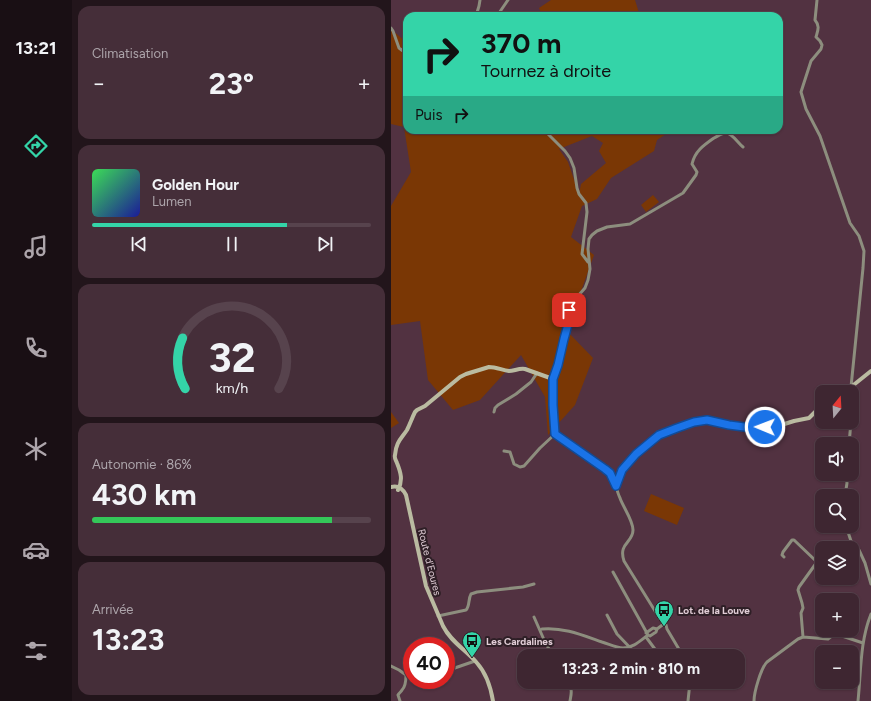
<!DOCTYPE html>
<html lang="fr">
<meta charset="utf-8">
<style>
:root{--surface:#3e2631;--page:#452e39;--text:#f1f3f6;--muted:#ada5ab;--line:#57434d;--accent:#34d4a8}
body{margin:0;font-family:Figtree,sans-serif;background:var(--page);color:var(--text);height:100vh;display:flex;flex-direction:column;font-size:15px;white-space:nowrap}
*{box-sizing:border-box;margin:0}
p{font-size:13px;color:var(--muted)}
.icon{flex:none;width:22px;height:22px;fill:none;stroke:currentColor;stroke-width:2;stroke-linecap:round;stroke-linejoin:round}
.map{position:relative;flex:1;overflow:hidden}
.side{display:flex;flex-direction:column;gap:6px;padding:6px;background:#22151b;width:319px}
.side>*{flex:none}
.banner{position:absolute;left:12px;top:12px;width:380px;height:122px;border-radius:12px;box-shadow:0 1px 3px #0004,0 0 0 1px var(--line);background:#34d4a8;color:#111;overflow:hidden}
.needle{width:26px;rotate:18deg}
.controls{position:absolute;left:424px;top:385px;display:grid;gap:8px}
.controls a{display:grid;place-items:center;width:44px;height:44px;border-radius:8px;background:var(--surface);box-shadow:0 1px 3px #0004,0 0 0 1px var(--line);font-size:20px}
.speed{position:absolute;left:12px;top:637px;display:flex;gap:8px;font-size:20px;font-weight:700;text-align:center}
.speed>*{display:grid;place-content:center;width:52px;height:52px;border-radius:50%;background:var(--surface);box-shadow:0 1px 3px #0004,0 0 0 1px var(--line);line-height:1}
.speed .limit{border:6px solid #d22;background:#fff;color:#111}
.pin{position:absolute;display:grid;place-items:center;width:34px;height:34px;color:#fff;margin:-17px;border-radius:8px;box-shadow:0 2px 6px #0006}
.me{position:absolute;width:44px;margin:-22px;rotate:271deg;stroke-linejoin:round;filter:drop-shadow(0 0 3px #0008)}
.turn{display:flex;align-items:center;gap:14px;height:84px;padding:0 12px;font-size:18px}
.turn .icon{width:52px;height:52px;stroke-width:2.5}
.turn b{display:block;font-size:28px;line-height:34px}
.then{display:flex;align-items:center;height:38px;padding:0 12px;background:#0003;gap:8px;font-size:15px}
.big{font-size:30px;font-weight:700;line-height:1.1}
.side .widget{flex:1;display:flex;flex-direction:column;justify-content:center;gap:6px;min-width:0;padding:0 14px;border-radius:12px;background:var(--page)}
.side .dial{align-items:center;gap:0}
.dial svg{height:104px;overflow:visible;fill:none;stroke:var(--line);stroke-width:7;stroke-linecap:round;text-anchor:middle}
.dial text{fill:var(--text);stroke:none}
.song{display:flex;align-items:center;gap:12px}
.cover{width:48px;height:48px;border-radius:6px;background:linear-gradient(135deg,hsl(130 70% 55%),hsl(240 70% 35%))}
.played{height:4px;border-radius:2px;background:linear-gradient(90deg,var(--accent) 70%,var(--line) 70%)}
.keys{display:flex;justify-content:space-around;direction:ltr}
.heat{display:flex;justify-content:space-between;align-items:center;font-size:22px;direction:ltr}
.charge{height:6px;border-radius:3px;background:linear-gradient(90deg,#34c759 86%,var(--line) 0)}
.trip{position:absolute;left:126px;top:649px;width:228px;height:40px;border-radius:12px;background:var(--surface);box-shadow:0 1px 3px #0004,0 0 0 1px var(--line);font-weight:700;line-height:40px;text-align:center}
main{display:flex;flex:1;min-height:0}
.dock{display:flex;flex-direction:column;width:72px;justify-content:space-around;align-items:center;background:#190f14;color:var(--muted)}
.dock .icon{width:28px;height:28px}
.dock .active{color:var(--accent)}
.dock b{font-size:18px;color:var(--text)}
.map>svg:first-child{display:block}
.green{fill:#7a3705;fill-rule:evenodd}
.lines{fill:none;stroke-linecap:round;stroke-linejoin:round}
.street{stroke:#8d8e7e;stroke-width:3}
.secondary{stroke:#babba1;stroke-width:4}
.route-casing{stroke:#114b97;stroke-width:10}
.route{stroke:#1a73e8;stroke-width:7}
.labels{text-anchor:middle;stroke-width:4;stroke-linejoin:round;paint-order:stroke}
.street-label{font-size:10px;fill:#e1cdd6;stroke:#2e1f26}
.poi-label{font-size:10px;font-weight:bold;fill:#e1cdd6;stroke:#2e1f26;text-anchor:start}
</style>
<main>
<nav class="dock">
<b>13:21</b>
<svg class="icon active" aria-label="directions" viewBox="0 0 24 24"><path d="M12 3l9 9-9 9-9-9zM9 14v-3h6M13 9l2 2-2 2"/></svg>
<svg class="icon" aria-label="music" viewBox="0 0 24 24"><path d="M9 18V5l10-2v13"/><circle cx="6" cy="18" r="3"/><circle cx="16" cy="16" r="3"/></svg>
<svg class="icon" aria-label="phone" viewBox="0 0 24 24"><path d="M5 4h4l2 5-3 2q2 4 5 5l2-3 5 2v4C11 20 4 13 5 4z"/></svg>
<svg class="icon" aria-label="climate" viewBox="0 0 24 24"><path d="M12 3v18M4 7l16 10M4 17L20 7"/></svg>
<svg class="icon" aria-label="car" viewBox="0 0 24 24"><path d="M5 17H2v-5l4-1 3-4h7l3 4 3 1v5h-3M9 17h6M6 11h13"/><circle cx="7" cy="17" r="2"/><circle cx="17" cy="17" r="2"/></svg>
<svg class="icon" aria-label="filters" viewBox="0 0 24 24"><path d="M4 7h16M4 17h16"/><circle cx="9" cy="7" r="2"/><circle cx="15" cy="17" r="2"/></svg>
</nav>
<section class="side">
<div class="widget"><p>Climatisation</p>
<div class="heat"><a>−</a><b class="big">23°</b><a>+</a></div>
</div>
<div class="widget">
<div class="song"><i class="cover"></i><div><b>Golden Hour</b><p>Lumen</p></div></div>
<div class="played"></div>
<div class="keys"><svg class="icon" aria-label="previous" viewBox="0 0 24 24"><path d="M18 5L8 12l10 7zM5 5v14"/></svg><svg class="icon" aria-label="pause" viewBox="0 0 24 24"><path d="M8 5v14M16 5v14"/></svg><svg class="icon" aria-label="next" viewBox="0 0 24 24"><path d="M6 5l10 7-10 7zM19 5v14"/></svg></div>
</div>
<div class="widget dial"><svg viewBox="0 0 100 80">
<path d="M14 69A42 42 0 1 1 86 69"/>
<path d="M14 69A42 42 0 0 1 12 30" stroke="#34d4a8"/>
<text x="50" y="56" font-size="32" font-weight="700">32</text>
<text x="50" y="72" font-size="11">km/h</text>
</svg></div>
<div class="widget"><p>Autonomie · 86%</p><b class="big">430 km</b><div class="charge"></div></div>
<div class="widget"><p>Arrivée</p><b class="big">13:23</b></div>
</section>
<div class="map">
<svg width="480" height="701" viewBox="0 0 480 701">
<rect width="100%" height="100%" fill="#523241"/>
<path class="green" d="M160,0H244L249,16H151L148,8Z
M0,29L16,43V130H152L156,134L163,130H281L266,140L263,151L220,178L206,199L191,206L180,237L203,255L189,294L173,328L202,358L184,405L157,435L154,397L130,355L89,400L62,410L37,380L29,321L0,325V206L20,172L13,127L0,124ZM201,136L212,143L208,151L215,163L190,184L188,194L177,162L168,149Z
M262,195L268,202L255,212L250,205Z
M0,412L8,423L0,428Z
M260,494L293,508L286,525L253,511Z"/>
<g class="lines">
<path class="street" d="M426,0L424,20C429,26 427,30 425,37L429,41L431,45L430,49L420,61L410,92L415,109L429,136L459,223L468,236L473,251L472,268L460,387L461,392
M85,16L88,6L89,0
M106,16L117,0
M0,28L2,31L8,48L16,54
M154,130L158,135L174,151L179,158L183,168L186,188L188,194L195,203L196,212L191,254L197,262
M162,379L167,365L171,352L173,339L179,317L178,310L179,305L194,288L197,280L199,269L197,249L198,239L201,235L206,231L216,227L239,224L292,193L305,175L306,172L301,164C304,151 313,145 323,138C327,136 331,133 335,133C341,133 347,143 352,147
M461,405V411
M103,412L104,408L107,405L125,394L140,382L146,373
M458,444L460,422
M113,451L119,452L123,464L129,467L133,466L149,448L164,434
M225,486C226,490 227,494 229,498C232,507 242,520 242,530C242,543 227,543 233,561L269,619L272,621L275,625L276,629L292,656
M454,496L456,483L455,474
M455,526L460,541L468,550L474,563L480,584
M393,557L391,555L392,552L401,540H403L426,562L408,587L407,590L411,603L412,608L410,613L412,637
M222,572L257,635L259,636L265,632L266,629L274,623
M216,615L226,634L247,656
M47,616L75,610C79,606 77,599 80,594L86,592L132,587L143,584
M143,617L154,642L162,656
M151,629C172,627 191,635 211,642C218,644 225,648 232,648C242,648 249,641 257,635
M255,633L262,628L266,629
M255,637L269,656
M228,656L234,651L235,648
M0,666L8,670L15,675H21
M55,671L84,661
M173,682C182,690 181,689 179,701
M237,682L251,687L255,685L257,682
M9,701L7,695C8,693 10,692 11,690C15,686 15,680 15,675
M297,701L299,682
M363,701C363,692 370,668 376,662L407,639L412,637L437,639L442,635H448L472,643
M467,701C470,672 469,641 480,614"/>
<path class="secondary" d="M452,392L460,387L480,371
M225,486L231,470L245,454L268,435L286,428L303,422L316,420L339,425L361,428L387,426L403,421L418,418L431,405
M0,487C8,485 12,489 15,495L35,586L52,626C60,642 75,650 86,663C95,673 100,689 102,701
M7,490C12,480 10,473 6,463C5,460 3,458 4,455C5,442 10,439 16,430C19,424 21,418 24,412L26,410L34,406L69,377L75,374L98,367C105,367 111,370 118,371C123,371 128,368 134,369L162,379V405L164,434L214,469L219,473L225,486"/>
</g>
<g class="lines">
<g class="route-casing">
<path id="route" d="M178,310L179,317L173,339L167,365L162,379V405L164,434L214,469L219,473L225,486L231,470L245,454L268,435L286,428L303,422L316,420L338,425L361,428L374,427"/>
</g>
<use href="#route" class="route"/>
</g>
<defs>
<g id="bus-pin" transform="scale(1)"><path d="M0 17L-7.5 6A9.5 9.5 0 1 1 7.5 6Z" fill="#34d4a8" stroke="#2e1f26"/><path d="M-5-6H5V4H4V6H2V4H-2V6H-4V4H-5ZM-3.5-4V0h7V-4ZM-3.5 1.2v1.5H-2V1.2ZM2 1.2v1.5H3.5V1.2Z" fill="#111"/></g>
</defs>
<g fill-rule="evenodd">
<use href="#bus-pin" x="273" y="610"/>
<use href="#bus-pin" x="81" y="641"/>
</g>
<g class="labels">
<g class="street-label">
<text transform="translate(39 562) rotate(76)" y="4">Route d'Eoures</text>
</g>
<g class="poi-label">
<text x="287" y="614">Lot. de la Louve</text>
<text x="95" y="645">Les Cardalines</text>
</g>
</g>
</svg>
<div class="controls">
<a><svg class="needle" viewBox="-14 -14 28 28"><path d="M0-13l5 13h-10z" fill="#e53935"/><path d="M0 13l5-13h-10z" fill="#ada5ab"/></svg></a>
<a><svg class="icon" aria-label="sound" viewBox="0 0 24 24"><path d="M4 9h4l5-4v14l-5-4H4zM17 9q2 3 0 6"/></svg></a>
<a><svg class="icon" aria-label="search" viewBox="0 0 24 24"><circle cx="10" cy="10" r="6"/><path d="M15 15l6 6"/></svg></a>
<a><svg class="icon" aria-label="layers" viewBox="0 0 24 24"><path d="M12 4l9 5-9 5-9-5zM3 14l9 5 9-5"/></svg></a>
<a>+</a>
<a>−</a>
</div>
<div class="speed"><div class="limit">40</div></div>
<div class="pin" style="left:178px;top:310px;background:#d93025"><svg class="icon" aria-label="arrive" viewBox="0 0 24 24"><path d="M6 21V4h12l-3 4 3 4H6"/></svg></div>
<svg class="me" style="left:374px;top:427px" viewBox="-20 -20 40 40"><circle r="17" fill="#1a73e8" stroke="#fff" stroke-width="3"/><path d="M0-11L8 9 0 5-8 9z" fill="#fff"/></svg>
<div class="trip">13:23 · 2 min · 810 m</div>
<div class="banner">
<div class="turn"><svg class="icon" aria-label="right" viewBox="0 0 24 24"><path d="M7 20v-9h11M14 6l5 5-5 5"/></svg><div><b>370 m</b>Tournez à droite</div></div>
<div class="then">Puis<svg class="icon" aria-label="right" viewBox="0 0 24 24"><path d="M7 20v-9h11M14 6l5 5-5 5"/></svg></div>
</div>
</div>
</main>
